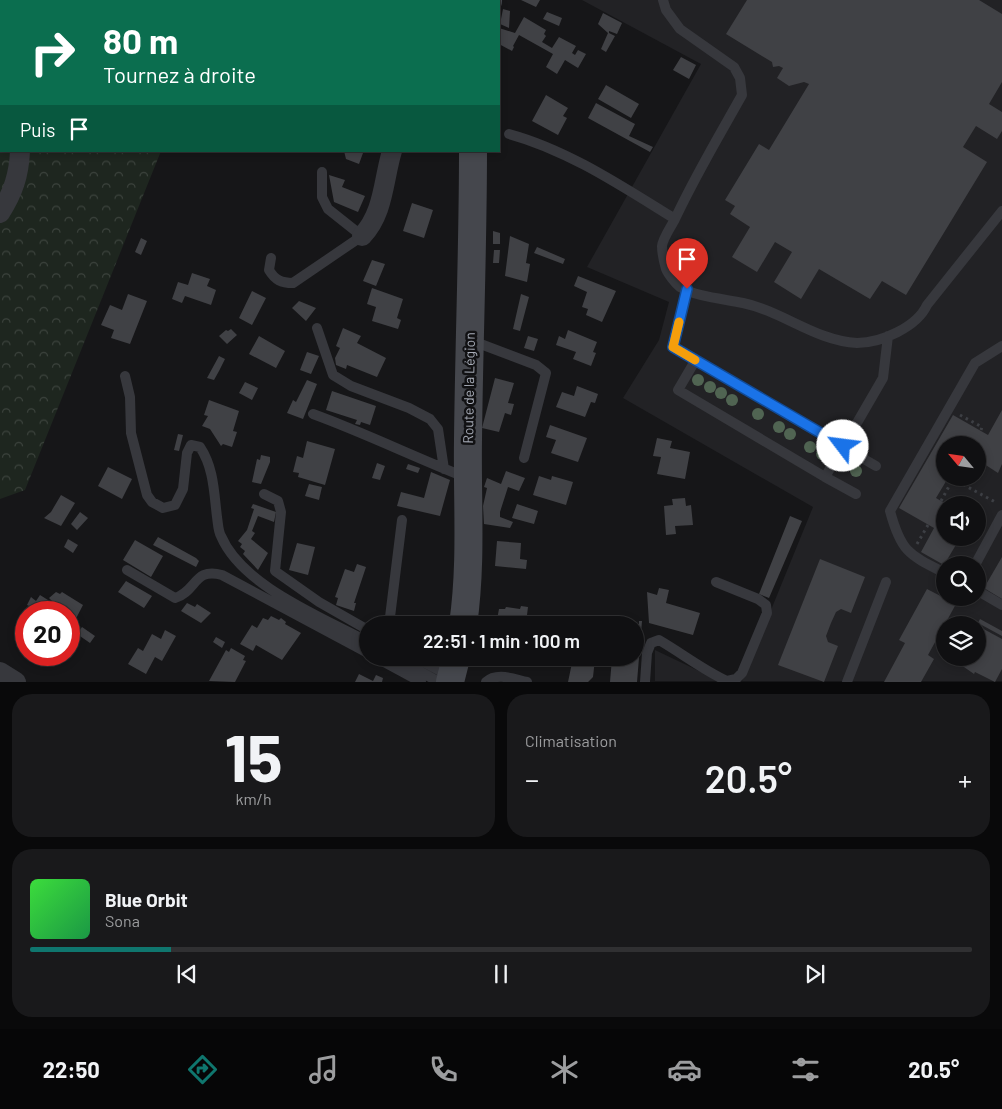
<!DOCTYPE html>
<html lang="fr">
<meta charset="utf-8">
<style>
:root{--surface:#101012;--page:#19191b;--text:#f1f3f6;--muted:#9c9d9f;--line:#303032;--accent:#0f766e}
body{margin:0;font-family:Barlow,sans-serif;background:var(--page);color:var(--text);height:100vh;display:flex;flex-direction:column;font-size:19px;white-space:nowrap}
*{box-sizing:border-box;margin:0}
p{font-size:16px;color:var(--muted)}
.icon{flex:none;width:28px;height:28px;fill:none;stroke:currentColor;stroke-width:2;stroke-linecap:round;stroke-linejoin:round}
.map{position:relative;height:682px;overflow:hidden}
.panel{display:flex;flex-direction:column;gap:12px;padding:12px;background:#09090a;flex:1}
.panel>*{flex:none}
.top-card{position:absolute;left:0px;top:0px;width:500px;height:152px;box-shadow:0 2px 8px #0003,0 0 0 1px var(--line);background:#0b6e4f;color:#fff;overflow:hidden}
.needle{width:32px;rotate:299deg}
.fabs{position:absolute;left:936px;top:436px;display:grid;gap:10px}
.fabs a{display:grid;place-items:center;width:50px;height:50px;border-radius:50%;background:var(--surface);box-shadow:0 2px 8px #0003,0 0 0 1px var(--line);font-size:25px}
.speed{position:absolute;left:15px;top:601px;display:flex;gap:10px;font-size:25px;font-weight:700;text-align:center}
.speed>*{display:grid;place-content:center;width:65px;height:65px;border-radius:50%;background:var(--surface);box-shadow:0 2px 8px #0003,0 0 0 1px var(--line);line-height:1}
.speed .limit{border:8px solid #d22;background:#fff;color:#111}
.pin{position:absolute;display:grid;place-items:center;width:42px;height:42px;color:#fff;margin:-51px -21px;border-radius:50% 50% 50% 0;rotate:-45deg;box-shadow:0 0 5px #0007}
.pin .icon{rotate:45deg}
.me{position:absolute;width:55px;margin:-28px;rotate:300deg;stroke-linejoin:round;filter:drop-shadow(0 0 4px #0008)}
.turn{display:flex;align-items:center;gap:18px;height:105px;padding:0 20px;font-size:22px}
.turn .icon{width:65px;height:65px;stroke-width:2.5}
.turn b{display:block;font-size:35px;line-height:42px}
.then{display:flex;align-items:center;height:48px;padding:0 20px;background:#0003;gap:10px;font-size:19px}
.big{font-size:38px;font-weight:600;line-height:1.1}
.panel .widget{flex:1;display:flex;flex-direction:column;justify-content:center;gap:8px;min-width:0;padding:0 18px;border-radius:20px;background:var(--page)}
.panel .dial{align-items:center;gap:0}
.dial b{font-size:65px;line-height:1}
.song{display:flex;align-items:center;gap:15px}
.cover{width:60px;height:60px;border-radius:8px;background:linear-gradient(135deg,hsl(120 70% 55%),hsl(140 70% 35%))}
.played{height:5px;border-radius:2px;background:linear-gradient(90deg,var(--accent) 15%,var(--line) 15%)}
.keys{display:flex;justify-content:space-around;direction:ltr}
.heat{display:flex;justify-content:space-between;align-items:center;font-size:28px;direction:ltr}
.panel .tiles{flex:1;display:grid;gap:12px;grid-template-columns:1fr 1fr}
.widget:last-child{grid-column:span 2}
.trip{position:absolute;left:359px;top:616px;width:285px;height:50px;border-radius:25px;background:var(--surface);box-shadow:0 2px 8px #0003,0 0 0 1px var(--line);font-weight:600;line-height:50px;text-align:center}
.menu{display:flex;height:80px;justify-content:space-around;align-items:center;background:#060607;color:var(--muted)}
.menu .icon{width:35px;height:35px}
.menu .selected{color:var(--accent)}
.menu b{font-size:22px;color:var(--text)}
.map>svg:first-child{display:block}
.built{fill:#222225;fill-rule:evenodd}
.forest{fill:url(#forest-crowns)}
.building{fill:#404145}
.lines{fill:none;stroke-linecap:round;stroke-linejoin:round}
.path{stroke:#3d3f44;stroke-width:3;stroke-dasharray:2.5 4;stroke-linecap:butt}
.service{stroke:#37383d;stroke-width:10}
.minor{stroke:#37383d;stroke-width:20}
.secondary{stroke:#45474d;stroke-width:28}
.tree{fill:#506452}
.route-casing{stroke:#114b97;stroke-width:12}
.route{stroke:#1a73e8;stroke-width:9}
.slow{stroke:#f59e0b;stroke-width:9}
.labels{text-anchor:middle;stroke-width:5;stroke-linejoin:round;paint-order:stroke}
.street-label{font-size:14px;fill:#a8adb8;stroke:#111113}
</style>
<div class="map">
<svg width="1002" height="682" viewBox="0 0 1002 682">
<defs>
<pattern id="forest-crowns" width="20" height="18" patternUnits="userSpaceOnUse" patternTransform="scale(1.25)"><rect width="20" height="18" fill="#1e261f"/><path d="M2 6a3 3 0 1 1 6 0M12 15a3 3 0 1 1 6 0" fill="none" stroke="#3c433d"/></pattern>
</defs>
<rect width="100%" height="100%" fill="#161618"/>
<path class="built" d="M582,0H1002V681H742L813,507L623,398L659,340L669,302L587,267L701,64ZM945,445H978V478H945ZM945,505H978V538H945ZM945,565H978V598H945ZM945,625H978V658H945Z
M655,650L720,681H655Z"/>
<path class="forest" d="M0,0L22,1H1V151H161L25,490L0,499Z"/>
<path class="building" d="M521,0H540L536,7Z
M747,0H979L1002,14V82L989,104L1002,112V131L997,139L976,126L963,147L987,162L906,295L882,281L870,299L819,269L801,299L774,282L792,252L775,242L757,272L732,257L750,227L730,214L735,206L725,200L759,144L769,150L809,84L804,82L789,86L777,78L783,68L779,66L773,67L772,62L726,34Z
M503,9L510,11L509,28L500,24Z
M547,12L562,18L559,26L543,19Z
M603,13L622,23L617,34L609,31V33L615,36L606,52L601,49L608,33L598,24Z
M524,17L546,30L544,34L546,36L542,42L552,48L559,37L576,46L572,53L575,55L578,50L586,54L578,68L565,60L557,74L546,67L553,54L519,35L513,46L514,47L512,51L499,44V28L515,33Z
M681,57L696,65L689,79L673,70Z
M606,85L639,104L631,118L598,99Z
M546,95L568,108L563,116L567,118L558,135L532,121Z
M596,103L635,124L629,136L653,147L650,152L588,118Z
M344,151L363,153L359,164L346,159Z
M329,175L345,180L342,187L365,196L358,212L334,202Z
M412,203L433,210L424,238L403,231Z
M493,231L500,233V244H493Z
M510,236L529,244L526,263L530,264L527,282L505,276Z
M141,238L147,241L141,255L135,252Z
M537,247L565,259L563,264L534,253Z
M494,250H500L499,263H493Z
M372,260L385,264L376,286L363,281Z
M192,273L210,279L207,286L216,290L211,305L185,296L182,303L172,299L178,282L188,285Z
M578,276L616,291L602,322L586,315L588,309L582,307L587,292L574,286Z
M372,288L403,299L397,318L401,320L398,329L372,321L376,307L367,304Z
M252,291L266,298L252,325L239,318Z
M128,294L147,301L130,344L111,338L114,330L101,325L110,305L122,310Z
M521,294L529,297L520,331L513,329Z
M299,301L316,308L306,321L292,308Z
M343,328L361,336L357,343L386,358L377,377L347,365L346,369L336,365L335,358L340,348L336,346Z
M231,329L237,335L227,344L219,336L226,330L228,331Z
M568,330L597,342L593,352L596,353L591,366L573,359L576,352L556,345L559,336L565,339Z
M259,336L285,351L276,368L249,354Z
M528,336L538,339L534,351L524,348Z
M307,352L319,356L311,374L300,370Z
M219,356L225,359L219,371L214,380L207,378Z
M495,378L514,383L508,403L514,404L511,415L505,413L499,432L482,428Z
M307,380L317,384L303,419L287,413L293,400L296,402Z
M245,382L258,388L252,400L239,393Z
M577,386L598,394L595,403L591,402L585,417L556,407L562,392L574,396Z
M332,391L376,406L370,425L361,422L360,425L355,424L357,420L326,410Z
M209,400L239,411L233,431L237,432L232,447L223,444L221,446L210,429L202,426L208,416L204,415Z
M1002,410V464L998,473L978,460V445H945V478H948L936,498L948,505H945V538H960L944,565L921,552L934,528L899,508L953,415L988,435Z
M550,425L587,438L578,462L551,453L556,440L546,437Z
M178,434L183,435L179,451L174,450Z
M657,438L672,441L670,448L690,452L685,479L657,474L661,457L653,456Z
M307,441L335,449L325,485L298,477L299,473L293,472L297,456L303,458Z
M261,455L270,457V462L261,484L252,482L257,459L260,460Z
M377,463L385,466L380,480L372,478Z
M408,464L420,468L418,473L406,469Z
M108,467L132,479L122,499L98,486Z
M506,471L525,478L519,491L508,487L500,512V517L513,522L510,528L484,524L483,506L487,488L484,487L487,478L501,484Z
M431,472L450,480L440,516L397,506L401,492L424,498Z
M539,476L551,480L552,476L573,482L566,505L533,495Z
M309,484L322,487L319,500L305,496Z
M61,495L75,503L61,526L44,518L51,512Z
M685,498L686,506L691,505L693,525L675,526L676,534L666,535L664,506L673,505L672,499Z
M253,504L276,512L274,522L258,516L252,531L255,533L251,539L268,553L258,570L243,554L245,551L240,547L242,544L238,541L247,530L254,509L251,508Z
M517,504L538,511L534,524L512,518Z
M80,512L88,518L77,530L71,524Z
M790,516L802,521L769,598L759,594Z
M158,537L196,558L199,561L196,567L153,545Z
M68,539L78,545L73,553L64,547Z
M135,540L163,556L151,577L123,560Z
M497,541L521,543L520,559L527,560L526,569L495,566Z
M297,543L315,547L308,575L289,570Z
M1002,557V599L984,588Z
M820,559L865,577L851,613L841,609L836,612L831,623L826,636L828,642L838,646L824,682L778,665Z
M357,564L366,567L354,603H356L354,611L336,605L338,598L335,597L345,569L354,572Z
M126,581L152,596L144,608L118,592Z
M659,588L669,590L666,603L700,613L693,635L649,623L647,592L657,595Z
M927,589L956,604L928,655L934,659L921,682H884L905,643L899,640Z
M56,592L60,594L62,592L83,605L69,632V612H50L55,604L49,598Z
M40,595L48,600L41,612L27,605L31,597L36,601Z
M187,603L195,607L197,604L211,613L201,623L181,611Z
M521,606L528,607L526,623L530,625H496L499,609H505L506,607L520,609Z
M271,616L279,620L281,618L286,622L285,624L301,633L282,660L256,645L253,651L240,644L252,625L257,628L263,618L268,620Z
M584,617L596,620L595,625H582Z
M980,619L1002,631V636L978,623Z
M639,621H642L637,682H610L612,658H635V625H614L615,622L639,624Z
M978,626L1002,639V669L995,682L975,672L974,674L954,660L955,658H978Z
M82,627L95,636L90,643L77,634Z
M165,630L176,636L162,661L155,657L146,674L128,664L138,648L143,651L152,634L161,639Z
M216,637L225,642L222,648L213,642Z
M231,648L245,656L243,660L246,661L235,682L209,681L226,650L229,652Z
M573,658L595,659L593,677L588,682H568Z
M359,674L373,681L376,675L383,678L382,682H355Z"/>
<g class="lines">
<path class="path" d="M960,415L982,427L981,430
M954,478L953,479L997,503
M941,501L953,479
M917,544L928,525"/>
<path class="service" d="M663,0L666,10L680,29L734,67L740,78L742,95C719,136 695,176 675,219C671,227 663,238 662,246C662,254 664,262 666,269C668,274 675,283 680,287C696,297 725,299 743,303C782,311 816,341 857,343C881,343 917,327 927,305L1002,211
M509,134C568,150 623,187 675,219
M271,258L269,270C275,280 281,283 293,283L362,236L328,209L322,197V172
M687,289L673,347L843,447L883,378L888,336
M317,328L333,375L351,386L409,408L430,419L438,429L444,469
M470,340L536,365L546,373L524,458
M695,361L678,390L825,477L843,447L876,466
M125,376L130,397L131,433L147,495L152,502L163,508L175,505L183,489L187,453L191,445L200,447C214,468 214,493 217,517C218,523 218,531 221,536C242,586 322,617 368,642
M313,414C365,433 414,457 465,477
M825,477L856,494
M264,494L278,501L281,512L275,571L319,602L368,630
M975,565L1002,515
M127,570L175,598C197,591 194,567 222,575L368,653
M945,573C909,555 901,552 890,511L975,363L1002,346
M978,591L1002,605
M389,625L402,520
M377,658L421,682
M395,658L439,682
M416,658L450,676
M486,682C497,672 513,679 527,682
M645,682L647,653L651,643L659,640C683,654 703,670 727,681L736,679L742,673L767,613L766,605L758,599L716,582
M847,682L886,582"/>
<path class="minor" d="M0,7L1,12
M0,213C13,193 19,175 20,151
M362,236C384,213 383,181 392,151
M0,672L16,682"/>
<path class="secondary" d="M488,1V0
M463,625C472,563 467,502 468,440C469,343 473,247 473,151
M450,682L456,658"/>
</g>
<g class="tree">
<circle cx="698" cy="380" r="6"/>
<circle cx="710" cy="387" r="6"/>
<circle cx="721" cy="393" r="6"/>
<circle cx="732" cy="400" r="6"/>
<circle cx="758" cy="414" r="6"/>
<circle cx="779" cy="427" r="6"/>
<circle cx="790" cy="434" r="6"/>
<circle cx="810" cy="447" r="6"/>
<circle cx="822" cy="454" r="6"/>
<circle cx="845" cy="464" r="6"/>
<circle cx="856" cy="471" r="6"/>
</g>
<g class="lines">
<g class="route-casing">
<path id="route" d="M687,289L673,347L843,446"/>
</g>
<use href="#route" class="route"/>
<path class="slow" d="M679,322L673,347L695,360"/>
</g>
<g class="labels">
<g class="street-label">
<text transform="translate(469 388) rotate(-89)" y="5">Route de la Légion</text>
</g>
</g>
</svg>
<div class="fabs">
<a><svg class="needle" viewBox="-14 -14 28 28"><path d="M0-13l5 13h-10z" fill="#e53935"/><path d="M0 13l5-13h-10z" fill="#9c9d9f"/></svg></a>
<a><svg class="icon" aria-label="sound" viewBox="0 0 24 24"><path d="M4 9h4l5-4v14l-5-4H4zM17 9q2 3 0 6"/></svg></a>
<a><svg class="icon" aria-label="search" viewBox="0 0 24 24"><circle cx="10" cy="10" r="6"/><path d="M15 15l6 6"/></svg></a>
<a><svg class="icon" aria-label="layers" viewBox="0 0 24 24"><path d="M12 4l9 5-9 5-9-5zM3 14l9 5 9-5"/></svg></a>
</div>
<div class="speed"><div class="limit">20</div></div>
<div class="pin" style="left:687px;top:289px;background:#d93025"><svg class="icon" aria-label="arrive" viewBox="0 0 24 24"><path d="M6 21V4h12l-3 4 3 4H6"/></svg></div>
<svg class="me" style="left:843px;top:446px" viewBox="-20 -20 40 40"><circle r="19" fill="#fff"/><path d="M0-13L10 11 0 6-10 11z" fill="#1a73e8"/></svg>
<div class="trip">22:51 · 1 min · 100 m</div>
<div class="top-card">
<div class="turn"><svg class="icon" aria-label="right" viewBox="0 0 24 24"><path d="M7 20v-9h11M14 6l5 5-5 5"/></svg><div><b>80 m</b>Tournez à droite</div></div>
<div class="then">Puis<svg class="icon" aria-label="arrive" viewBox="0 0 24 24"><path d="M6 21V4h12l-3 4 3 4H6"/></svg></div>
</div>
</div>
<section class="panel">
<div class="tiles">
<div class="widget dial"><b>15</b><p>km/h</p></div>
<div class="widget"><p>Climatisation</p>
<div class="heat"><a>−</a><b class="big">20.5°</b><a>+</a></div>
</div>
<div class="widget">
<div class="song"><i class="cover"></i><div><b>Blue Orbit</b><p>Sona</p></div></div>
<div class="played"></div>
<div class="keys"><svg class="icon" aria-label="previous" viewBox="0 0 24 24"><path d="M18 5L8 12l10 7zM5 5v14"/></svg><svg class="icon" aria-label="pause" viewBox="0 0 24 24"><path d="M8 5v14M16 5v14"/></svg><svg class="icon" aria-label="next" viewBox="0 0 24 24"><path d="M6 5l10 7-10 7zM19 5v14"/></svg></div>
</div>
</div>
</section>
<nav class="menu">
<b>22:50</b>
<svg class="icon selected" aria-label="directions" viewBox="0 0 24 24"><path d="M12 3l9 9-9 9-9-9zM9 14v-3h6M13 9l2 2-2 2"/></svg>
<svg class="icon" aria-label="music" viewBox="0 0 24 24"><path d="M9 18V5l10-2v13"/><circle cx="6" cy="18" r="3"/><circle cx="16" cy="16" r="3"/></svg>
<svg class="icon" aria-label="phone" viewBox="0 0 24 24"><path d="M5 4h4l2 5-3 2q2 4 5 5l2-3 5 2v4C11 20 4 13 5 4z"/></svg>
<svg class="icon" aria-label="climate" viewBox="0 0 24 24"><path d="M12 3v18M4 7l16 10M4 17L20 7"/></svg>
<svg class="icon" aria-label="car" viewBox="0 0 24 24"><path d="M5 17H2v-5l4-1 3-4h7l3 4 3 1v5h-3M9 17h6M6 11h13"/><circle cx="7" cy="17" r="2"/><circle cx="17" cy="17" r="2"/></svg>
<svg class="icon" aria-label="filters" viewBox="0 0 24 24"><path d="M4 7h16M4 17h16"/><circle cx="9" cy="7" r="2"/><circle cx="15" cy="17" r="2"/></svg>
<b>20.5°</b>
</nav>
